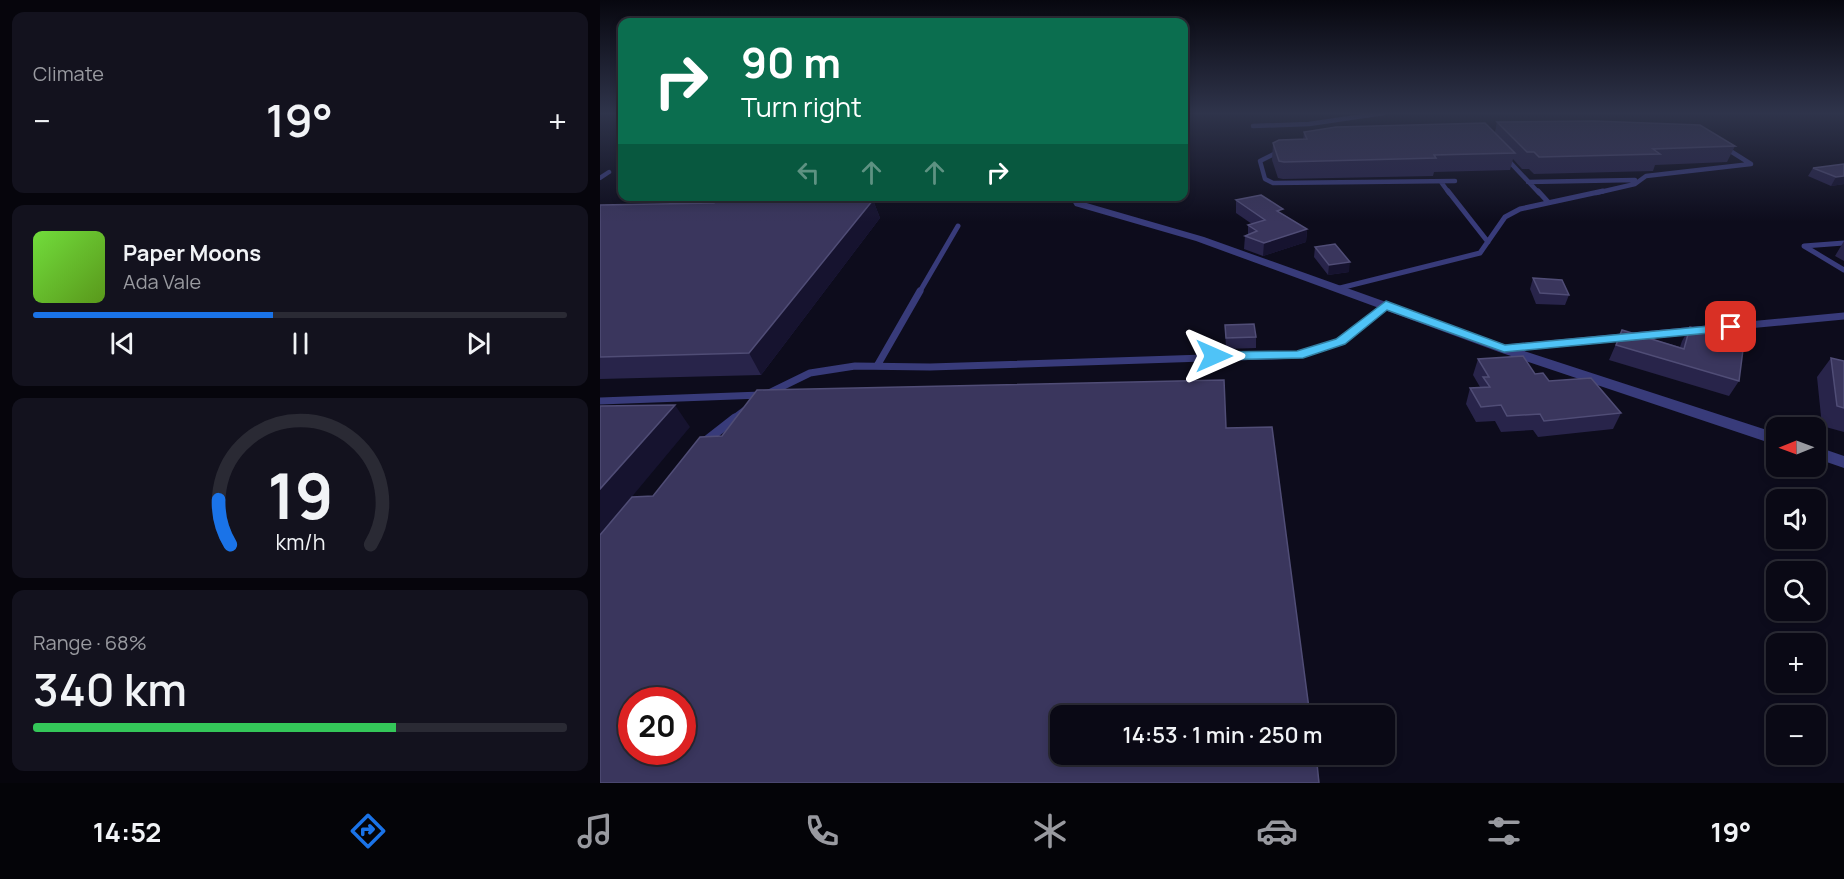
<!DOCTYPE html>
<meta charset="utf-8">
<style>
:root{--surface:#0a0915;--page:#13121e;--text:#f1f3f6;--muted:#999aa0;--line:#2a2a34;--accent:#1a73e8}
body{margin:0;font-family:Manrope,sans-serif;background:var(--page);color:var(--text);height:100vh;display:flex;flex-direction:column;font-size:22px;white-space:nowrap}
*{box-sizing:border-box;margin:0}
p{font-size:20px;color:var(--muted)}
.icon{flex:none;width:33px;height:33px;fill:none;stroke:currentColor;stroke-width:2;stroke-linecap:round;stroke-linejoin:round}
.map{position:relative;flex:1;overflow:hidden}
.sheet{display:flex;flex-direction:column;gap:12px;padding:12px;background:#06050c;width:600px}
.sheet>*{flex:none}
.hud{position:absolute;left:18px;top:18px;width:570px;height:183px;border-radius:12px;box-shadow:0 3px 9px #0003,0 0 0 2px var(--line);background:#0b6e4f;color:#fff;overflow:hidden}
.needle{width:39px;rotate:269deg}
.controls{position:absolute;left:1166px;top:417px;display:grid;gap:12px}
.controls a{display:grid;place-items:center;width:60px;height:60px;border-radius:12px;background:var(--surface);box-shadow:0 3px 9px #0003,0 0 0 2px var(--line);font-size:30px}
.speed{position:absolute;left:18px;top:687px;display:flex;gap:12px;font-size:30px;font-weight:700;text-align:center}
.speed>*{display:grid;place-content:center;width:78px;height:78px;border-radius:50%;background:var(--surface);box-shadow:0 3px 9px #0003,0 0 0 2px var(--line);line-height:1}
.speed .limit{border:9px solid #d22;background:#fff;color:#111}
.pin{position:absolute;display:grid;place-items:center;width:51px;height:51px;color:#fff;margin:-26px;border-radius:12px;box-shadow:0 3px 9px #0006}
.me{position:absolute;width:66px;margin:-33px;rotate:90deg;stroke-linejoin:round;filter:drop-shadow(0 0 4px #0008)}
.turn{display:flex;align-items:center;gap:21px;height:126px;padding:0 24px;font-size:27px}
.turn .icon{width:78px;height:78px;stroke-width:2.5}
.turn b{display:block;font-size:42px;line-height:51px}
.lanes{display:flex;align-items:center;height:57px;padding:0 24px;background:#0003;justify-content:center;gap:30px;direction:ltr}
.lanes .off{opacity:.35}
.big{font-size:45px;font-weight:600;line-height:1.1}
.sheet .widget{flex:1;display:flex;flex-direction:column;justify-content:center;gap:9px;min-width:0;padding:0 21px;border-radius:12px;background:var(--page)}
.sheet .dial{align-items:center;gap:0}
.dial svg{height:156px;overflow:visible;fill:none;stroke:var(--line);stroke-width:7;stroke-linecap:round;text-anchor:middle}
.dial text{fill:var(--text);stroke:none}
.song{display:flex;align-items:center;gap:18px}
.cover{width:72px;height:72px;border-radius:9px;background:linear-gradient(135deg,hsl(100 70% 55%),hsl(90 70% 35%))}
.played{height:6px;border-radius:3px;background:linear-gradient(90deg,var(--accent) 45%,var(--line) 45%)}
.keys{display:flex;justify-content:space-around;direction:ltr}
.heat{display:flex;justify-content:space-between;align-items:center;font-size:33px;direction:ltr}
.charge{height:9px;border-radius:4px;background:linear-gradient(90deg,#34c759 68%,var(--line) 0)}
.trip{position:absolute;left:450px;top:705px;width:345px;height:60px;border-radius:12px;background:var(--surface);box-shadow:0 3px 9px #0003,0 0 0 2px var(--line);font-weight:600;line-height:60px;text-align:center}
.dock{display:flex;height:96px;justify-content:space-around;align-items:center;background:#040408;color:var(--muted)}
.dock .icon{width:42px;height:42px}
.dock .selected{color:var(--accent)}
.dock b{font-size:27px;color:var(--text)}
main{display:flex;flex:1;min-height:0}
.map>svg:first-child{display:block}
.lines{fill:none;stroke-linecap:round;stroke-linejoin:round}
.service-far3{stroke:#383b7a;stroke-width:4.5}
.service-far2{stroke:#383b7a;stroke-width:5}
.service-far1{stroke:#383b7a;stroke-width:7}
.service{stroke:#383b7a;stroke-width:9}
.tertiary{fill:#383b7a;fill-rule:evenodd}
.wall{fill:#28244a}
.shaded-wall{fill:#16132f}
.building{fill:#3a365d;stroke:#504d76;stroke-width:1.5;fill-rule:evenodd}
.route{fill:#4fc3f7;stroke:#337fa1;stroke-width:1.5}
</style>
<main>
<section class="sheet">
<div class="widget"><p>Climate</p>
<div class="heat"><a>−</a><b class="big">19°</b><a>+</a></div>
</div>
<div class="widget">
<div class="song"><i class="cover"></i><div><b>Paper Moons</b><p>Ada Vale</p></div></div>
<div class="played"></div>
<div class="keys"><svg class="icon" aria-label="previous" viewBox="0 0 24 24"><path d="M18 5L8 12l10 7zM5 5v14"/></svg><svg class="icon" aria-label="pause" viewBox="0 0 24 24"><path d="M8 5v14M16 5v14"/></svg><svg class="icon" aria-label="next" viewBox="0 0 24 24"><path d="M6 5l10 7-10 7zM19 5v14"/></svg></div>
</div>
<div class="widget dial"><svg viewBox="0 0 100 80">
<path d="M14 69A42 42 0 1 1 86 69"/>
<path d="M14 69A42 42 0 0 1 8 46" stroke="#1a73e8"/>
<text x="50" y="56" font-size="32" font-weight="700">19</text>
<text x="50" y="72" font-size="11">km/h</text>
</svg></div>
<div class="widget"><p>Range · 68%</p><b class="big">340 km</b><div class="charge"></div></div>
</section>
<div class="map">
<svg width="1244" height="783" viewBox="0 0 1244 783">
<rect width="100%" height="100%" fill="#0d0c1c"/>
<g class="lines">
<path class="service-far3" d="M653,126L709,124L784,113
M682,150L660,161L665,179L673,183L855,181
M906,158L939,193
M0,178L9,172
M841,182L849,193
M928,182L1035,180
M996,193L1035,184L1046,176L1151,164L1124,147"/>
<path class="service-far2" d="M848,191L888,242
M938,191L948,202
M1244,243L1204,246L1244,270
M740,288L880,253L905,217L920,209L1003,191
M319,293L358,226"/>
<path class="service-far1" d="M906,348L1244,316
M277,366L320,291
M167,394L210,373L255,366L330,367L698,355L741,342L786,305
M0,401L161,395
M133,419L145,410"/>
<path class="service" d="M103,443L135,418"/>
<path class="tertiary" d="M469,196H479L483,202L604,237L909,346L1176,433V445L899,352L596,241L475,206Z
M1215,446L1244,456V468L1215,458Z"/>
</g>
<path class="wall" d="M897,122L1135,146L1127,162L1055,165L1053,171L934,174L929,169H922L913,159L910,170L834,172L833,176L683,179L678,178L672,160L673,143L703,140L704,132H895Z
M1244,164V184L1231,186L1208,176L1213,168Z
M122,196H264L261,200H273L280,218L161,375L0,379V205L114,203Z
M636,200L683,214L707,229L706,242L663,256L644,249L645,236L648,235V225L652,224L636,213Z
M1244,241V261L1235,256Z
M715,247L749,272L728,275L714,257Z
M933,278L969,295L965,305L936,304L930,289Z
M625,325L656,337V348L626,349Z
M1090,327L1139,381L1129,396L1009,360L1022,330L1080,347L1082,341Z
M1231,358L1244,361V432L1222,426L1217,377Z
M878,359L935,374L1021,413L1013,429L938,437L933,430L901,432L895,421L876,422L866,404L870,388H880V387L873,375Z"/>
<path class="shaded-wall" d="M1244,176V184L1231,186L1236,177Z
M240,196H264L243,219L236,201Z
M273,200L280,218L161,375L149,353Z
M707,229L706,242L663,256L664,243Z
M750,262L749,272L728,275L729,265Z
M75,405L90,427L0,535V489Z"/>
<path class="building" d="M994,121L1100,125L1135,146L1053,149L1060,154L939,157L934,152H927L897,122Z
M885,123L915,153L834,155L836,158L684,162L679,161L673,143L679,140L707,139L704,132L736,127Z
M1244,164V176L1236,177L1213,168Z
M661,195L683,209L677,211L707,229L664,243L645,236L657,231L648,225L665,220L636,200Z
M122,196H240L236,201L273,200L149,353L0,357V205L114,203Z
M735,244L750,262L729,265L715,247Z
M933,278L962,280L969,295L940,293Z
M654,324L656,337L626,338L625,325Z
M1090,327L1144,342L1139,381L1016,345L1022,330L1084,349Z
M923,356L935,374L943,373L949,381L991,378L1021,413L944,421L940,414L907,416L901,405L881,407L870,388L890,387L883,377H889L878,359Z
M1231,358L1244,361V408L1237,406Z
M624,380L626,428L672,427L710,716H460V754H716L719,783H0V535L32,497L53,496L100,437L122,436L157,390ZM32,700H82V752H32Z
M75,405L0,489V406Z"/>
<linearGradient id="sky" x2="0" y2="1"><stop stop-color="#07070f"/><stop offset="0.51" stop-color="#2f344b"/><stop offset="1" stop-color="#2f344b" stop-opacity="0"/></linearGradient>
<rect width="1244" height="222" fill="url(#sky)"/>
<path class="route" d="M786,301L905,345L1131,324L1137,327L1131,331L904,352L787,310L745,344L703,358L614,360L608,356L614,352L697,351L736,339Z"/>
</svg>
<div class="controls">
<a><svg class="needle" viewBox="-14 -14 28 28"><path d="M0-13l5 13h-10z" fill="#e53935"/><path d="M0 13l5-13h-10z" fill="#999aa0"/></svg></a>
<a><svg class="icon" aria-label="sound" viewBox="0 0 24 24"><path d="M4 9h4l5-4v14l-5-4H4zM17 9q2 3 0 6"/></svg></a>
<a><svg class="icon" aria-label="search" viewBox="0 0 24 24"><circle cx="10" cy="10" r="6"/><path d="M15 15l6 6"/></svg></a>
<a>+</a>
<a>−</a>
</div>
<div class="speed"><div class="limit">20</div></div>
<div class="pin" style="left:1131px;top:327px;background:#d93025"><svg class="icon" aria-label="arrive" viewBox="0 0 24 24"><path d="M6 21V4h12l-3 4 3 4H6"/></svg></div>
<svg class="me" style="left:614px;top:356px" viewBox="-20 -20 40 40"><path d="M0-17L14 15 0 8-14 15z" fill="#4fc3f7" stroke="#fff" stroke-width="4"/></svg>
<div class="trip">14:53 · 1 min · 250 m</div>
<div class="hud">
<div class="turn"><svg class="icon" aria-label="right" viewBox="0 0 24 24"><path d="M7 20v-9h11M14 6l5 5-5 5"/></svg><div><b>90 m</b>Turn right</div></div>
<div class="lanes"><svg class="icon off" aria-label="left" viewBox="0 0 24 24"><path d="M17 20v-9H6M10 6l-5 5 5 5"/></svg><svg class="icon off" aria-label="ahead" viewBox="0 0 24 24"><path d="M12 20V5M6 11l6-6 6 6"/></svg><svg class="icon off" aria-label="ahead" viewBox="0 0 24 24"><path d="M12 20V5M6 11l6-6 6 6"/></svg><svg class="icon" aria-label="right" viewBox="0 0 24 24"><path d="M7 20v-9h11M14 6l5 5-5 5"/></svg></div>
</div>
</div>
</main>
<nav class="dock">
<b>14:52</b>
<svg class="icon selected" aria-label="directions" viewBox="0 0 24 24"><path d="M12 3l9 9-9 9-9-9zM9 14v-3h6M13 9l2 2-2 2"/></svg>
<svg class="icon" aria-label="music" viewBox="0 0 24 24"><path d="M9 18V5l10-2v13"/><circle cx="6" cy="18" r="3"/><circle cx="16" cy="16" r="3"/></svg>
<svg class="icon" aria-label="phone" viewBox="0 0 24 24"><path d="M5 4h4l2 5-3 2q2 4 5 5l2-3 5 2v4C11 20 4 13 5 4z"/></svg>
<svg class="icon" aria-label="climate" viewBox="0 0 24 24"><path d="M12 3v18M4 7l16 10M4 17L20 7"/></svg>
<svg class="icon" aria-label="car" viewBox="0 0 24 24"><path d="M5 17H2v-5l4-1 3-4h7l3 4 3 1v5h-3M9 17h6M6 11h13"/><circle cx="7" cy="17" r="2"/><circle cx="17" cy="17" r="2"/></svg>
<svg class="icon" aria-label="filters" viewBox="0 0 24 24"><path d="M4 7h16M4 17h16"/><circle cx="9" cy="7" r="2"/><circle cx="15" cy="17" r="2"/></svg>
<b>19°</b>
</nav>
